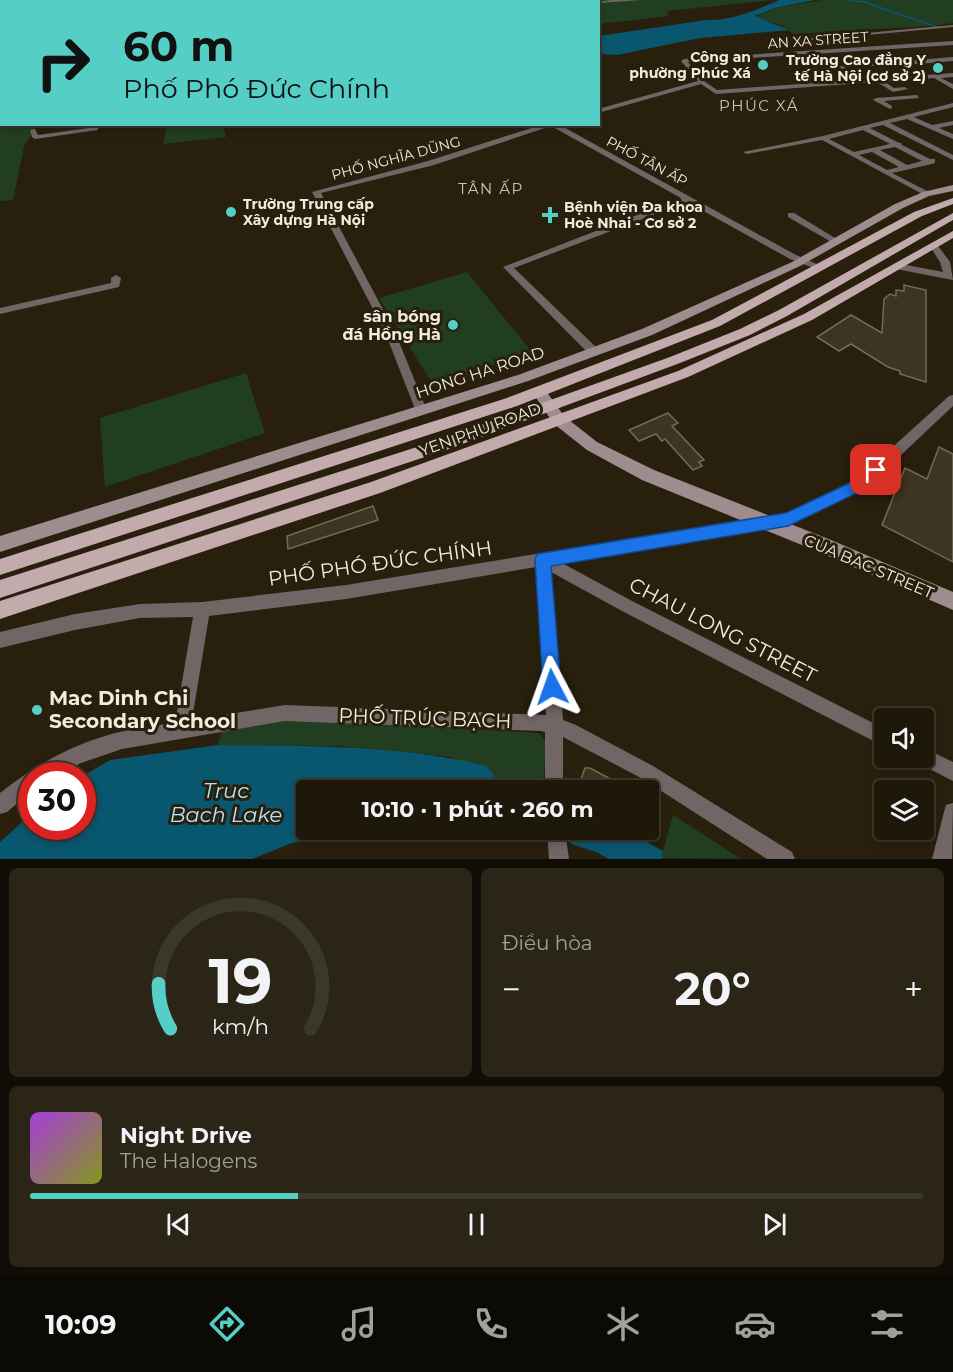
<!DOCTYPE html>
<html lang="vi">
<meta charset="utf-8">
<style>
:root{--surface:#1e180a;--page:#2b2518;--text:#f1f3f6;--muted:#a1a09c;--line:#3c372b;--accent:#55cec6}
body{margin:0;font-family:Montserrat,sans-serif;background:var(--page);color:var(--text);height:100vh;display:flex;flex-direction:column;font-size:22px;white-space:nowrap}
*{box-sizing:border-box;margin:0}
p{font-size:20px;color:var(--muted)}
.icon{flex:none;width:33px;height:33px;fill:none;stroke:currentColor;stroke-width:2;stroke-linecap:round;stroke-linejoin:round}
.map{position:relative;height:859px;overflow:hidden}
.side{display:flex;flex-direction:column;gap:9px;padding:9px;background:#100d06;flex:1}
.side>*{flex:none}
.hud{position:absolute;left:0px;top:0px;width:600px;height:126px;box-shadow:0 3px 9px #0003,0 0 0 2px var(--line);background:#55cec6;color:#111;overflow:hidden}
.controls{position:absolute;left:874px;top:708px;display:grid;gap:12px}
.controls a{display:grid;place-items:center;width:60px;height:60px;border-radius:6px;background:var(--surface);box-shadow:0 3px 9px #0003,0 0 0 2px var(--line);font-size:30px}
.speed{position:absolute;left:18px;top:762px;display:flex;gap:12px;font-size:30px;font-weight:700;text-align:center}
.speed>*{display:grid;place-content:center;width:78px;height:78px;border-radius:50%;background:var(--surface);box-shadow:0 3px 9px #0003,0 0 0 2px var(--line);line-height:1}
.speed .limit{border:9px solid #d22;background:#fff;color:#111}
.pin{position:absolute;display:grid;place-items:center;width:51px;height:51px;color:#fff;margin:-26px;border-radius:12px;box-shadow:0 3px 9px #0006}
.me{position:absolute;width:66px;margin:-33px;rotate:356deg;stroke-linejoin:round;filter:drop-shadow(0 0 4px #0008)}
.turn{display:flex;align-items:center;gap:21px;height:126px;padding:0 24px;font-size:27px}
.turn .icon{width:78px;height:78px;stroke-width:2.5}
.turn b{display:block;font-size:42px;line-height:51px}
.big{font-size:45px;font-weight:700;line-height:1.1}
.side .widget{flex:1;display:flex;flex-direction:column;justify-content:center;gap:9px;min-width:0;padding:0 21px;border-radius:9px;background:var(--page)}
.side .dial{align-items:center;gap:0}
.dial svg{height:156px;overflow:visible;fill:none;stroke:var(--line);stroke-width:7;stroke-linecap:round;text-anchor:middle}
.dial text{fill:var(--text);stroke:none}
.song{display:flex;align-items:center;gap:18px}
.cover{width:72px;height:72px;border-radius:9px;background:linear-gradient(135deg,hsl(280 70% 55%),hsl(70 70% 35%))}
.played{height:6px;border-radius:3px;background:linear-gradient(90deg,var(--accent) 30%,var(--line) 30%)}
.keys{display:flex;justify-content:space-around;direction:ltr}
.heat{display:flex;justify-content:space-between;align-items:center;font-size:33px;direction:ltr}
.side .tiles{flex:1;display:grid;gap:9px;grid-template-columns:1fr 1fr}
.widget:last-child{grid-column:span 2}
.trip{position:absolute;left:296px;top:780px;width:363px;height:60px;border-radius:6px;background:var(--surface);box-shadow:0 3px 9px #0003,0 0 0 2px var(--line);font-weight:700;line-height:60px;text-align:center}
.dock{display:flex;height:96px;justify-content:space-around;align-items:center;background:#0c0a04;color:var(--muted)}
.dock .icon{width:42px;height:42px}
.dock .current{color:var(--accent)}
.dock b{font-size:27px;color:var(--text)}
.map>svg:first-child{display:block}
.green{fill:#213e21}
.water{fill:#09566f}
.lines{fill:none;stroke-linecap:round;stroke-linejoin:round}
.stream{stroke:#09566f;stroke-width:1.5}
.building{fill:#3d3421;stroke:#746b56;stroke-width:1.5}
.street{fill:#716566;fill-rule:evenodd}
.secondary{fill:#9f8c8e;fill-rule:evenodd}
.primary{fill:#c3abad;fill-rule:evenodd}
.route{fill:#1a73e8;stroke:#114b97;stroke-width:1.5}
.poi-dot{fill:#55cec6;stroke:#28200d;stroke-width:2}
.labels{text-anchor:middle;stroke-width:6;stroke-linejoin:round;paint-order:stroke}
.far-street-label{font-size:14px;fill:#f1ece0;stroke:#28200d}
.far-poi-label{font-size:14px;font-weight:bold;fill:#f1ece0;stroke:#28200d;text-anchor:end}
.far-neighbourhood-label{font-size:15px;letter-spacing:1.5px;fill:#cec3ad;stroke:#28200d}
.poi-label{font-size:16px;font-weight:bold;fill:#f1ece0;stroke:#28200d;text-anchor:end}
.street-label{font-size:16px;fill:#f1ece0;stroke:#28200d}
.near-street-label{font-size:20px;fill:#f1ece0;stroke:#28200d}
.near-poi-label{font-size:20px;font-weight:bold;fill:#f1ece0;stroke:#28200d;text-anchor:start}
.near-water-label{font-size:21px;font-style:italic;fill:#b6e0f3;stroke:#28200d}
</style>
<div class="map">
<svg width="953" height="859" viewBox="0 0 953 859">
<rect width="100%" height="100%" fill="#28200d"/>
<path class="green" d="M0,0H775L667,11L669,16L599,24L598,2H2L0,39Z
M822,0H953V23L930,26L793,34L783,26L755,17L776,8Z
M0,73L2,124L37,125L24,146L13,200L0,201Z
M167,125H223L226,137L163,144Z
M467,272L532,352L434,386L379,298Z
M246,373L265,433L105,487L100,418Z
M276,718L539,733L547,744L542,790H504L498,779L451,757L339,746L218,745L221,732Z
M673,815L741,859L661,858Z"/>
<path class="water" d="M779,0H815L775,8L755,16L789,30L700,38L617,55L599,54V36L706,20C731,21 756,10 779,0Z
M218,745C308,746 400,745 487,766L504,790H306V830H358L292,843L252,859H0V842L31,814L32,826H82L83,776L110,760Z
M515,830H625L663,851L662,859H609L596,852L571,844L570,834Z"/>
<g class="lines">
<path class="stream" d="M849,0L864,2L937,27"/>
</g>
<path class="building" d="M904,285L926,290V382L900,374V371L888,367L851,344L839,351L817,337L851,315L882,333L884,299L890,294L896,296V290L904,291Z
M668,413L678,423L672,426L704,460L699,462L702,466L693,470L665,439L662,441L656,434L639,441L629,430Z
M939,447L953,454V562L882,525L905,468L927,479Z
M373,506L378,520L288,549L287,536Z
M585,768H590L631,790H577Z"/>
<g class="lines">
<path class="street" d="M611,0H641L598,3L596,2Z
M953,25V27L804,41L801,39Z
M0,37H2V41H0Z
M953,41V45L688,62L704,81L717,90L856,80L842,70L822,71L831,78L828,80L814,70L843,66L863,80L953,73V77L941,78L953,84V89L934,78L885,82L894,88L905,87L908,89L893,92L877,82L716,94L701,84L598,113V109L698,81L681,61L684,59Z
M953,57V61L881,67L855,63L858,61L881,63Z
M827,60L825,63L807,65L804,63Z
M917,95L919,98L884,101L892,106V108L890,109L873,100L876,98Z
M953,103V107L914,117L932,125L953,121V125L939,128L953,134V139L907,119L890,123L953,155V160L883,125L870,128L897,142L901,143L902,145L930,159H935V163L932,164L892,173L929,192V196H926L822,140L747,154L743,152L823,136ZM863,130L890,144L854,152L829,139ZM895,147L922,161L907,165L880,150ZM872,152L899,167L887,170L859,155Z
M544,124H558L796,255L824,267L819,270L790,259L687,202L514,268L598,349L599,352L594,356L590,355L503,267L681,198L551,126L434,165L321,193L395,332L427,411L421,415L417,414L385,332L312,192L428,161Z
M96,127L98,128V130L35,139L32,137L30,130L35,129L38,135Z
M788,213H794L840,241L833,243L788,217Z
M933,242L936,243L950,262L953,280L896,269L891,266L896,263L943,272L940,262L929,245Z
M116,275L121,278L119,287L0,314V308L111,283V278Z
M953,395V406L865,489L793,523L562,563L632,601L885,729V747L622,611L551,572L563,720L576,725L653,766L792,852L795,859H767L641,778L563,737V790H545V732L541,731L285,721L122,749L81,763L56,776H32V791L7,812L0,814V793C36,764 78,741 124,731C141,727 158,725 175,723L193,617L140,618L75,630L0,648V632L75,614L140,604L202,602L346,585L786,513L855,481L949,396ZM536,567L546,715L285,705L192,720L209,616L346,599Z
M924,748L953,762V781L918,763L915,758H924Z
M953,803L952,859H932L944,812L946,805Z
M547,830H565L569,859H549Z"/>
<path class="secondary" d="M953,185V191L929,196L903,208L800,266L652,335L528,381L0,552V536L518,375L642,329L792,262L895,204L923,192Z
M539,387L544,388L564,416L597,442L654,470L831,540L953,592V610L819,552L642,480L587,450L554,424L532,392Z"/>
<path class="primary" d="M953,198V204L922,216L720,326L517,406L0,575V559L507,398L712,320L914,212Z
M953,213V220L787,316L750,335L680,363L449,449L0,598V580L439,440L670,357L740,329L779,310Z
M953,231V238L812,320L688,377L380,493L0,619V601L371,482L678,371L804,314Z"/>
</g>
<path class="route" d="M876,464L881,466L883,470L865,489L788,526L551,566L561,687L559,694L552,696L545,694L543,687L535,560L537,554L786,513L854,481Z"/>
<g class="poi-dot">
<circle cx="763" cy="65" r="6"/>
<circle cx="938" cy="68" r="6"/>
<circle cx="231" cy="212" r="6"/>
<path d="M547 206h6v6h6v6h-6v6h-6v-6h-6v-6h6z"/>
<circle cx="453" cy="325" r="6"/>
<circle cx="37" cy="710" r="6"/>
</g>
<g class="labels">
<g class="far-street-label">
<text transform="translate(818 40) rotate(-4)" y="5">AN XA STREET</text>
<text transform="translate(396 158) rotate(-15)" y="5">PHỐ NGHĨA DŨNG</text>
<text transform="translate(647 161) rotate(28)" y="5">PHỐ TÂN ẤP</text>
</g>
<g class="far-poi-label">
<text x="751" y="62">Công an<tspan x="751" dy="16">phường Phúc Xá</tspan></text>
<text x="926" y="65">Trường Cao đẳng Y<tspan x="926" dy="16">tế Hà Nội (cơ sở 2)</tspan></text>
<text x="243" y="209" text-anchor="start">Trường Trung cấp<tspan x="243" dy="16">Xây dựng Hà Nội</tspan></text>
<text x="564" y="212" text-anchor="start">Bệnh viện Đa khoa<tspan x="564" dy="16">Hoè Nhai - Cơ sở 2</tspan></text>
</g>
<g class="far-neighbourhood-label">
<text x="759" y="111">PHÚC XÁ</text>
<text x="491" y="194">TÂN ẤP</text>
</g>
<g class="poi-label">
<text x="441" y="322">sân bóng<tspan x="441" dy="18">đá Hồng Hà</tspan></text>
</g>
<g class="street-label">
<text transform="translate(480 372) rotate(-18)" y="6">HONG HA ROAD</text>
<text transform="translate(480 429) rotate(-20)" y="6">YEN PHU ROAD</text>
<text transform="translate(869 566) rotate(23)" y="6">CUA BAC STREET</text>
</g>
<g class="near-street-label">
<text transform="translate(380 563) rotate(-8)" y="7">PHỐ PHÓ ĐỨC CHÍNH</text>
<text transform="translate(723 630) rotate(27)" y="7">CHAU LONG STREET</text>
<text transform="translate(425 718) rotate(2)" y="7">PHỐ TRÚC BẠCH</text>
</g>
<g class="near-poi-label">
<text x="49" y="705">Mac Dinh Chi<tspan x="49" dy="23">Secondary School</tspan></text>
</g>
<g class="near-water-label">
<text x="226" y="798">Truc<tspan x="226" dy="24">Bach Lake</tspan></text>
</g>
</g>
</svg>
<div class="controls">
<a><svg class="icon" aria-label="sound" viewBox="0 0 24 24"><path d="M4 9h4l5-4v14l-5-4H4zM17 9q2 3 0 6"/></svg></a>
<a><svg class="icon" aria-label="layers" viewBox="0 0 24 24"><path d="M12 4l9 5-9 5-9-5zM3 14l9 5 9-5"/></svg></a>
</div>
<div class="speed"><div class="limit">30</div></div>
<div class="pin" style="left:876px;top:470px;background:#d93025"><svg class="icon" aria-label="arrive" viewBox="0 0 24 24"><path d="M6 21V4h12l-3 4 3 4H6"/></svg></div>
<svg class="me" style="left:552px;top:687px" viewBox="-20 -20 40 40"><path d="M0-17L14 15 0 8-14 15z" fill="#1a73e8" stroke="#fff" stroke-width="4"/></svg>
<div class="trip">10:10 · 1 phút · 260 m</div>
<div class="hud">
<div class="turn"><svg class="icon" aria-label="right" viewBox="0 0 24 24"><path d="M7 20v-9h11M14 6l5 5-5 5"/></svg><div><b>60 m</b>Phố Phó Đức Chính</div></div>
</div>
</div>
<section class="side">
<div class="tiles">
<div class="widget dial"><svg viewBox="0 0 100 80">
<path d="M14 69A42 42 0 1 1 86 69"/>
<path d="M14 69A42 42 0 0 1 8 46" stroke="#55cec6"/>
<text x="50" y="56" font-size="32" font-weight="700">19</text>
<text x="50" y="72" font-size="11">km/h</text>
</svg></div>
<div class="widget"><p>Điều hòa</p>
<div class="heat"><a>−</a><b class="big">20°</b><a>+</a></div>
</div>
<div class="widget">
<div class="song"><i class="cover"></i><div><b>Night Drive</b><p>The Halogens</p></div></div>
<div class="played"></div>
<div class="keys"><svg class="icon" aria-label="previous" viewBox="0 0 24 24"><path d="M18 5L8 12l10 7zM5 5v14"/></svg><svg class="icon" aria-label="pause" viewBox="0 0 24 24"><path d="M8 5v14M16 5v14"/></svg><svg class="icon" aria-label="next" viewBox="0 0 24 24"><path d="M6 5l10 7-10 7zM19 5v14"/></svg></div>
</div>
</div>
</section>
<nav class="dock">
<b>10:09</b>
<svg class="icon current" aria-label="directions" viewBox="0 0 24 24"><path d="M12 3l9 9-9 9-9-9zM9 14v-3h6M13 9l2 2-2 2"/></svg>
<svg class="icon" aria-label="music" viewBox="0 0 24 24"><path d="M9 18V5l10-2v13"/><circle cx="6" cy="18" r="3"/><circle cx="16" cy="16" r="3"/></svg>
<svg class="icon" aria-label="phone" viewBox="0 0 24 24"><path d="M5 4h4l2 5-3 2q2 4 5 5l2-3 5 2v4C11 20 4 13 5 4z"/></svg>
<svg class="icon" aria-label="climate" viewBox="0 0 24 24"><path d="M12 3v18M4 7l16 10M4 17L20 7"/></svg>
<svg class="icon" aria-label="car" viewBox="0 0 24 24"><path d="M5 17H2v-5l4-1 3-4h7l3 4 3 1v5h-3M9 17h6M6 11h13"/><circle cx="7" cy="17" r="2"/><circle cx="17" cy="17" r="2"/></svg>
<svg class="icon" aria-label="filters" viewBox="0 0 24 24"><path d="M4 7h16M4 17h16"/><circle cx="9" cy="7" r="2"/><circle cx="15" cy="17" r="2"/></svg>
</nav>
